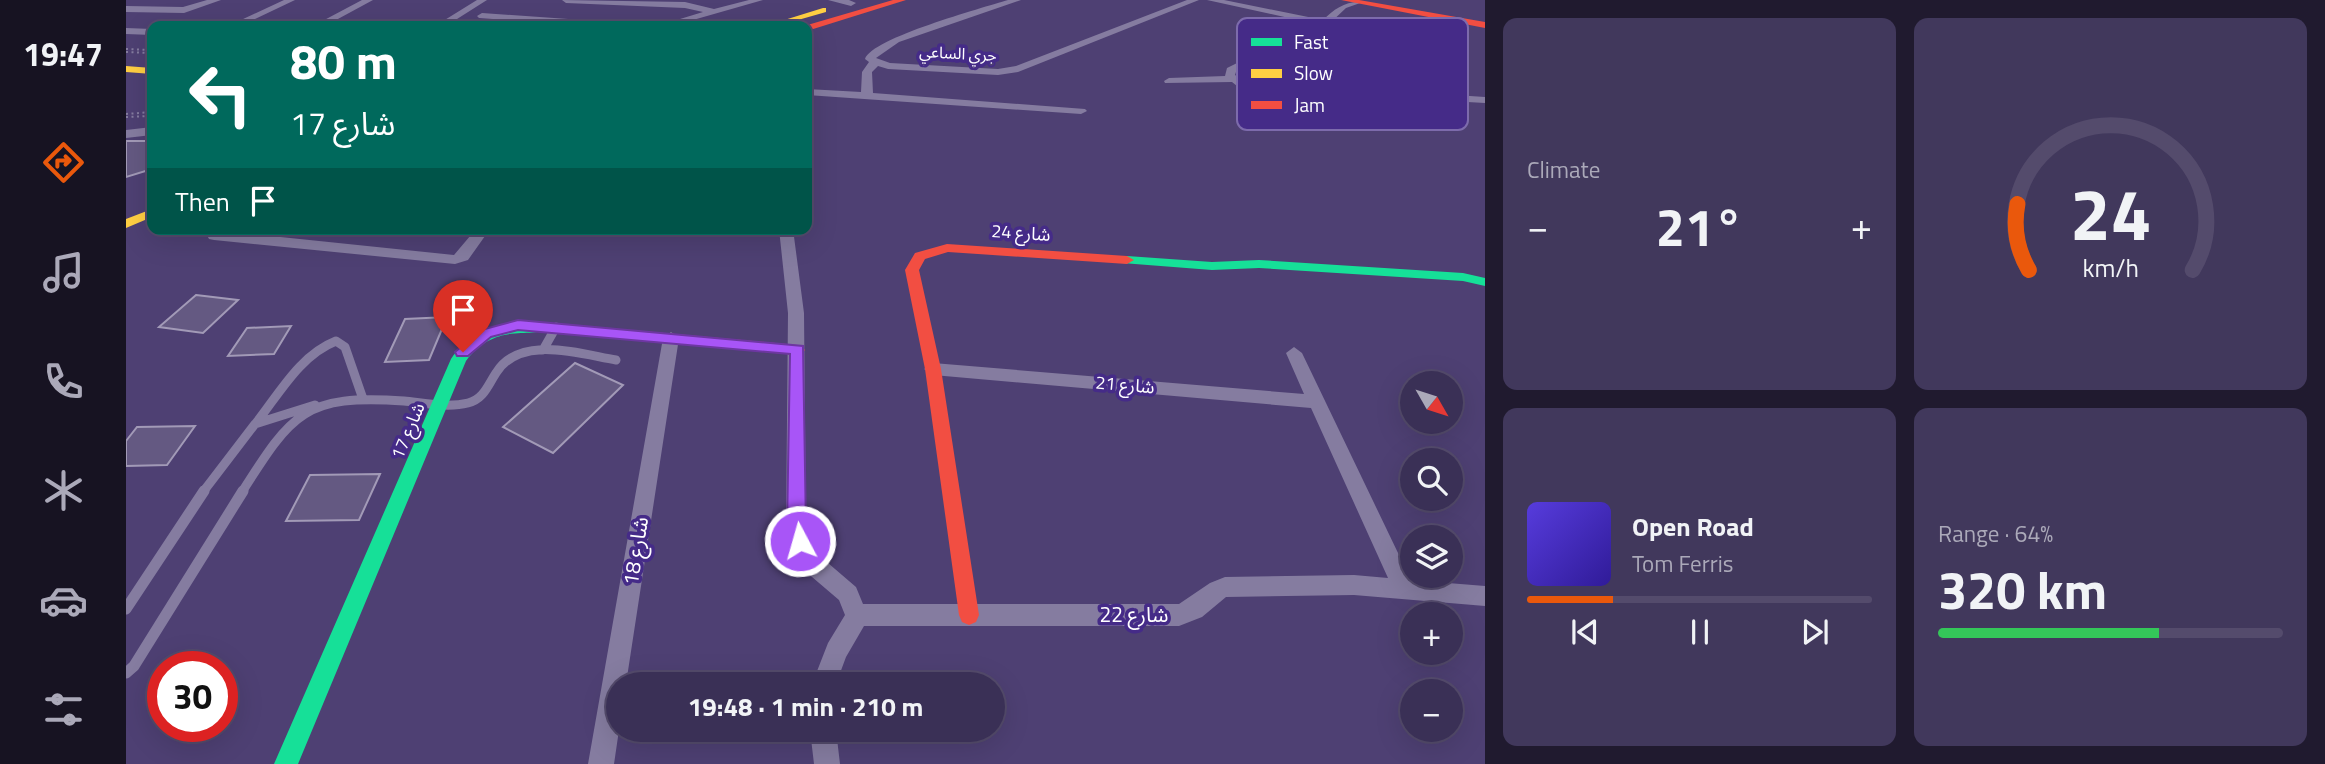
<!DOCTYPE html>
<meta charset="utf-8">
<style>
:root{--surface:#3a3056;--page:#41385c;--text:#f1f3f6;--muted:#aba9b9;--line:#544b6c;--accent:#ea580c}
body{margin:0;font-family:"Titillium Web","Noto Sans Arabic",sans-serif;background:var(--page);color:var(--text);height:100vh;display:flex;flex-direction:column;font-size:26px;white-space:nowrap}
*{box-sizing:border-box;margin:0}
p{font-size:23px;color:var(--muted)}
.icon{flex:none;width:38px;height:38px;fill:none;stroke:currentColor;stroke-width:2;stroke-linecap:round;stroke-linejoin:round}
.map{position:relative;flex:1;overflow:hidden}
.sheet{display:flex;flex-direction:column;gap:18px;padding:18px;background:#201a2f;width:840px}
.sheet>*{flex:none}
.top-card{position:absolute;left:21px;top:21px;width:665px;height:214px;border-radius:14px;box-shadow:0 7px 28px #0002,0 0 0 2px var(--line);background:#00695c;color:#fff;overflow:hidden}
.needle{width:46px;rotate:129deg}
.controls{position:absolute;left:1274px;top:371px;display:grid;gap:14px}
.controls a{display:grid;place-items:center;width:63px;height:63px;border-radius:50%;background:var(--surface);box-shadow:0 7px 28px #0002,0 0 0 2px var(--line);font-size:35px}
.speed{position:absolute;left:21px;top:651px;display:flex;gap:14px;font-size:35px;font-weight:700;text-align:center}
.speed>*{display:grid;place-content:center;width:91px;height:91px;border-radius:50%;background:var(--surface);box-shadow:0 7px 28px #0002,0 0 0 2px var(--line);line-height:1}
.speed .limit{border:10px solid #d22;background:#fff;color:#111}
.pin{position:absolute;display:grid;place-items:center;width:60px;height:60px;color:#fff;margin:-72px -30px;border-radius:50% 50% 50% 0;rotate:-45deg;box-shadow:0 0 7px #0007}
.pin .icon{rotate:45deg}
.me{position:absolute;width:77px;margin:-38px;rotate:354deg;stroke-linejoin:round;filter:drop-shadow(0 0 5px #0008)}
.turn{display:flex;align-items:center;gap:24px;height:147px;padding:0 28px;font-size:32px}
.turn .icon{width:91px;height:91px;stroke-width:2.5}
.turn b{display:block;font-size:49px;line-height:60px}
.then{display:flex;align-items:center;height:66px;padding:0 28px;background:#0003;gap:14px;font-size:26px}
.big{font-size:52px;font-weight:700;line-height:1.1}
.sheet .widget{flex:1;display:flex;flex-direction:column;justify-content:center;gap:10px;min-width:0;padding:0 24px;border-radius:14px;background:var(--page)}
.sheet .dial{align-items:center;gap:0}
.dial svg{height:182px;overflow:visible;fill:none;stroke:var(--line);stroke-width:7;stroke-linecap:round;text-anchor:middle}
.dial text{fill:var(--text);stroke:none}
.song{display:flex;align-items:center;gap:21px}
.cover{width:84px;height:84px;border-radius:10px;background:linear-gradient(135deg,hsl(250 70% 55%),hsl(250 70% 35%))}
.played{height:7px;border-radius:4px;background:linear-gradient(90deg,var(--accent) 25%,var(--line) 25%)}
.keys{display:flex;justify-content:space-around;direction:ltr}
.heat{display:flex;justify-content:space-between;align-items:center;font-size:38px;direction:ltr}
.charge{height:10px;border-radius:5px;background:linear-gradient(90deg,#34c759 64%,var(--line) 0)}
.sheet .tiles{flex:1;display:grid;gap:18px;grid-template-columns:repeat(2,1fr)}
.trip{position:absolute;left:480px;top:672px;width:399px;height:70px;border-radius:35px;background:var(--surface);box-shadow:0 7px 28px #0002,0 0 0 2px var(--line);font-weight:700;line-height:70px;text-align:center}
main{display:flex;flex:1;min-height:0}
.tab-bar{display:flex;flex-direction:column;width:126px;justify-content:space-around;align-items:center;background:#171322;color:var(--muted)}
.tab-bar .icon{width:49px;height:49px}
.tab-bar .on{color:var(--accent)}
.tab-bar b{font-size:32px;color:var(--text)}
.map>svg:first-child{display:block}
.building{fill:#645982;stroke:#a29ab7;stroke-width:2}
.lines{fill:none;stroke-linecap:round;stroke-linejoin:round}
.path{stroke:#857ca0;stroke-width:2;stroke-dasharray:2 3.5;stroke-linecap:butt}
.lane-far1{stroke:#857ca0;stroke-width:9}
.lane{stroke:#857ca0;stroke-width:11}
.street{fill:#857ca0;fill-rule:evenodd}
.fast{fill:#16e098;fill-rule:evenodd}
.slow{fill:#ffcf43;fill-rule:evenodd}
.jam{fill:#f24e42;fill-rule:evenodd}
.route{fill:#a855f7;stroke:#6d37a1;stroke-width:2}
.labels{text-anchor:middle;stroke-width:7;stroke-linejoin:round;paint-order:stroke}
.far-street-label{font-size:16px;fill:#fff;stroke:#452b88}
.street-label{font-size:18px;fill:#fff;stroke:#452b88}
.near-street-label{font-size:21px;fill:#fff;stroke:#452b88}
.key{fill:#452b88;stroke:#7d6bac;stroke-width:2}
.key-label{font-size:19px;fill:#fff}
</style>
<main>
<nav class="tab-bar">
<b>19:47</b>
<svg class="icon on" aria-label="directions" viewBox="0 0 24 24"><path d="M12 3l9 9-9 9-9-9zM9 14v-3h6M13 9l2 2-2 2"/></svg>
<svg class="icon" aria-label="music" viewBox="0 0 24 24"><path d="M9 18V5l10-2v13"/><circle cx="6" cy="18" r="3"/><circle cx="16" cy="16" r="3"/></svg>
<svg class="icon" aria-label="phone" viewBox="0 0 24 24"><path d="M5 4h4l2 5-3 2q2 4 5 5l2-3 5 2v4C11 20 4 13 5 4z"/></svg>
<svg class="icon" aria-label="climate" viewBox="0 0 24 24"><path d="M12 3v18M4 7l16 10M4 17L20 7"/></svg>
<svg class="icon" aria-label="car" viewBox="0 0 24 24"><path d="M5 17H2v-5l4-1 3-4h7l3 4 3 1v5h-3M9 17h6M6 11h13"/><circle cx="7" cy="17" r="2"/><circle cx="17" cy="17" r="2"/></svg>
<svg class="icon" aria-label="filters" viewBox="0 0 24 24"><path d="M4 7h16M4 17h16"/><circle cx="9" cy="7" r="2"/><circle cx="15" cy="17" r="2"/></svg>
</nav>
<div class="map">
<svg width="1359" height="764" viewBox="0 0 1359 764">
<rect width="100%" height="100%" fill="#4e4073"/>
<path class="building" d="M0,141H26V169L0,177Z
M70,295L112,300L77,333L33,327Z
M321,317L303,360L259,362L279,319Z
M165,326L148,354L102,356L121,328Z
M449,363L497,385L427,453L377,427Z
M69,426L41,465L0,466V441L11,427Z
M254,474L233,520L160,521L184,475Z"/>
<g class="lines">
<path class="path" d="M0,49L26,50
M0,52L26,53
M0,114L26,112
M0,117L26,116"/>
<path class="lane-far1" d="M417,350L430,327
M130,423C153,394 174,355 210,341L219,347L237,399
M77,492L129,424L189,405
M116,492C166,413 179,394 278,401C298,403 322,408 342,403C358,399 362,385 370,373C394,334 454,354 490,360"/>
<path class="lane" d="M0,609L78,491
M0,673L8,666L117,491"/>
<path class="street" d="M81,0H95L58,13L0,12V6L57,7Z
M158,0H169L114,26H102Z
M236,0H247L199,26H187Z
M351,0H361L320,26H309Z
M436,0L559,2L588,9L623,0H637L546,26H531L577,12L559,8L440,3Z
M702,0H723L730,3L725,6Z
M882,0H895L773,42L750,58L764,63L872,69L890,66L1061,0H1073L892,72L872,75L762,69L752,66L746,72L747,93L959,109L961,111L955,114L681,95V89L735,92L736,72L743,62L739,59C746,38 856,8 882,0Z
M1081,0H1098L1197,20C1208,9 1221,0 1237,2L1220,8L1202,25L1110,72L1109,75L1118,81L1359,97V103L1133,90L1111,86L1106,82L1039,83L1038,81L1043,78L1099,76L1101,68L1190,24Z
M356,13L499,23L504,26H462L353,18L351,16Z
M0,28L26,29V35L0,34Z
M26,127V135L0,138V130Z
M78,229L328,255L350,229H364L342,260L329,264L88,240L83,239Z
M653,229H667L678,313L680,529L695,557L730,587L737,604H1053L1084,583L1099,577L1228,575L1262,578L1185,408L807,375L798,369L807,363L1178,394L1160,353L1168,347L1176,353L1285,580L1359,586V606L1228,595L1100,597L1076,617L1053,626H738L720,657L710,684H686L702,643L719,615L713,600L679,571L660,529L662,313Z
M545,332L553,338L500,684H492L493,730L488,764H462L537,338Z
M684,730H710L714,764H688Z"/>
<path class="fast" d="M1001,256L1086,262L1133,260L1337,273L1359,278V286L1337,281L1133,268L1086,270L996,263V257Z
M403,321L421,324L423,327C410,341 371,319 340,361L172,764H148L325,359C343,331 371,322 403,321Z"/>
<path class="slow" d="M697,8H700V12L651,26H639Z
M0,66L26,68V74L0,72Z
M26,209V217L0,228V219Z"/>
<path class="jam" d="M767,0H780L684,30L681,31V26H678Z
M1215,0H1233L1359,22V28Z
M821,244L1001,256L1008,260L1001,264L822,252L799,259L793,270L815,369L853,615L850,622L843,625L836,622L833,615L799,369L779,270L789,253Z
M416,322L671,345L679,350L671,355L411,330L409,327Z"/>
</g>
<path class="route" d="M392,320L677,346L680,529L684,541L681,547H667L661,529L664,354L392,330L365,337L342,356H331L329,352L355,330Z"/>
<g class="labels">
<g class="far-street-label">
<text transform="translate(832 53) rotate(3)" y="6">جري الساعي</text>
</g>
<g class="street-label">
<text transform="translate(895 233) rotate(4)" y="6">شارع 24</text>
<text transform="translate(999 385) rotate(5)" y="6">شارع 21</text>
<text transform="translate(282 431) rotate(-67)" y="6">شارع 17</text>
</g>
<g class="near-street-label">
<text transform="translate(510 551) rotate(-81)" y="7">شارع 18</text>
<text x="1008" y="622">شارع 22</text>
</g>
</g>
<rect x="1111" y="18" width="231" height="112" rx="10" class="key"/>
<rect x="1125" y="38" width="31" height="8" fill="#16e098"/>
<rect x="1125" y="69" width="31" height="9" fill="#ffcf43"/>
<rect x="1125" y="101" width="31" height="8" fill="#f24e42"/>
<g class="key-label">
<text x="1168" y="49">Fast</text>
<text x="1168" y="80">Slow</text>
<text x="1168" y="112">Jam</text>
</g>
</svg>
<div class="controls">
<a><svg class="needle" viewBox="-14 -14 28 28"><path d="M0-13l5 13h-10z" fill="#e53935"/><path d="M0 13l5-13h-10z" fill="#aba9b9"/></svg></a>
<a><svg class="icon" aria-label="search" viewBox="0 0 24 24"><circle cx="10" cy="10" r="6"/><path d="M15 15l6 6"/></svg></a>
<a><svg class="icon" aria-label="layers" viewBox="0 0 24 24"><path d="M12 4l9 5-9 5-9-5zM3 14l9 5 9-5"/></svg></a>
<a>+</a>
<a>−</a>
</div>
<div class="speed"><div class="limit">30</div></div>
<div class="pin" style="left:337px;top:352px;background:#d93025"><svg class="icon" aria-label="arrive" viewBox="0 0 24 24"><path d="M6 21V4h12l-3 4 3 4H6"/></svg></div>
<svg class="me" style="left:674px;top:541px" viewBox="-20 -20 40 40"><circle r="17" fill="#a855f7" stroke="#fff" stroke-width="3"/><path d="M0-11L8 9 0 5-8 9z" fill="#fff"/></svg>
<div class="trip">19:48 · 1 min · 210 m</div>
<div class="top-card">
<div class="turn"><svg class="icon" aria-label="left" viewBox="0 0 24 24"><path d="M17 20v-9H6M10 6l-5 5 5 5"/></svg><div><b>80 m</b>شارع 17</div></div>
<div class="then">Then<svg class="icon" aria-label="arrive" viewBox="0 0 24 24"><path d="M6 21V4h12l-3 4 3 4H6"/></svg></div>
</div>
</div>
<section class="sheet">
<div class="tiles">
<div class="widget"><p>Climate</p>
<div class="heat"><a>−</a><b class="big">21°</b><a>+</a></div>
</div>
<div class="widget dial"><svg viewBox="0 0 100 80">
<path d="M14 69A42 42 0 1 1 86 69"/>
<path d="M14 69A42 42 0 0 1 9 40" stroke="#ea580c"/>
<text x="50" y="56" font-size="32" font-weight="700">24</text>
<text x="50" y="72" font-size="11">km/h</text>
</svg></div>
<div class="widget">
<div class="song"><i class="cover"></i><div><b>Open Road</b><p>Tom Ferris</p></div></div>
<div class="played"></div>
<div class="keys"><svg class="icon" aria-label="previous" viewBox="0 0 24 24"><path d="M18 5L8 12l10 7zM5 5v14"/></svg><svg class="icon" aria-label="pause" viewBox="0 0 24 24"><path d="M8 5v14M16 5v14"/></svg><svg class="icon" aria-label="next" viewBox="0 0 24 24"><path d="M6 5l10 7-10 7zM19 5v14"/></svg></div>
</div>
<div class="widget"><p>Range · 64%</p><b class="big">320 km</b><div class="charge"></div></div>
</div>
</section>
</main>
